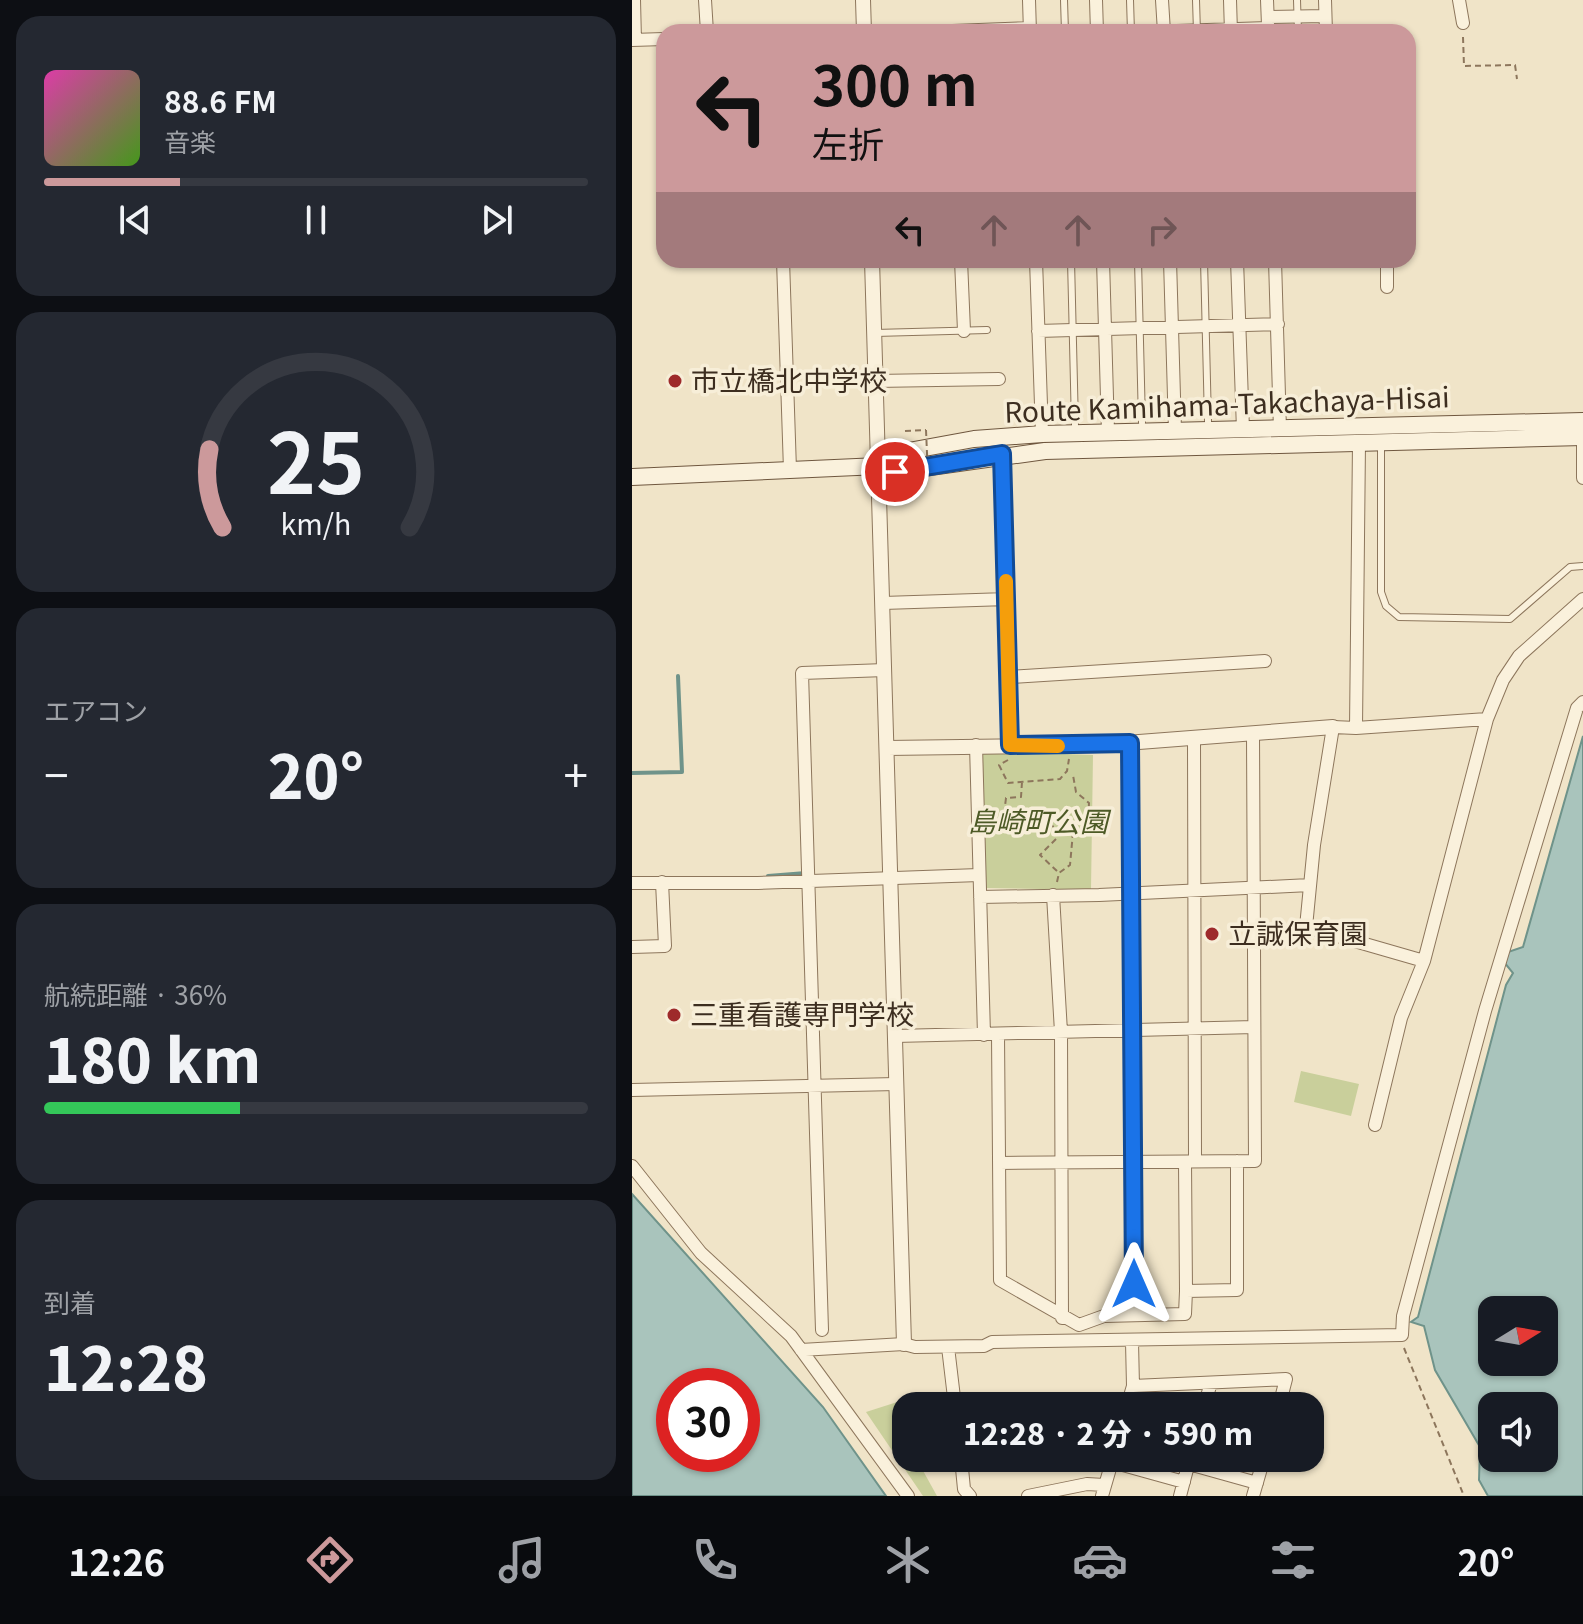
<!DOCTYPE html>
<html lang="ja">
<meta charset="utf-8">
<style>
:root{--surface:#171b24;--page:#242831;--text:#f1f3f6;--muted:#9ea1a6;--line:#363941;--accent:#cc999b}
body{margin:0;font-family:Georgia,"Noto Sans JP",serif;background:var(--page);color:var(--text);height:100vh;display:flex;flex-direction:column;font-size:30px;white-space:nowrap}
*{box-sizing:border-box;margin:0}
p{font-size:26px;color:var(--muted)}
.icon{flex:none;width:44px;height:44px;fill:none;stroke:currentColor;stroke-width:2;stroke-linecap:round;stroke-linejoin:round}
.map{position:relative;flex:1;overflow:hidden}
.drawer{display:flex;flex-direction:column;gap:16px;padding:16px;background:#0d0f14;width:632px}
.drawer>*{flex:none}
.guide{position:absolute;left:24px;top:24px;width:760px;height:244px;border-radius:24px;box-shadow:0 2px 6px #0004;background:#cc999b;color:#111;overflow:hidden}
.needle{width:52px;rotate:79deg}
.tools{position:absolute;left:846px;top:1296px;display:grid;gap:16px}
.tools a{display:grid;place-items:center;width:80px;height:80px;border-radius:16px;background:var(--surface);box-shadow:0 2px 6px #0004;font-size:40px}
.speed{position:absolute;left:24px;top:1368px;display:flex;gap:16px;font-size:40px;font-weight:700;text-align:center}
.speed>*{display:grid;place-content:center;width:104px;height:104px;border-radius:50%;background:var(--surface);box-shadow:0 2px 6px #0004;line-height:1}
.speed .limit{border:12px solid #d22;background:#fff;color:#111}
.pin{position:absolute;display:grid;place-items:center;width:68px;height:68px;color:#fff;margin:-34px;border:4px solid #fff;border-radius:50%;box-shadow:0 2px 8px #0007}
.me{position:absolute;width:88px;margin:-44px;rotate:0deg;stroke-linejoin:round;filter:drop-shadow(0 0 6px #0008)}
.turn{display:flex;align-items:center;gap:28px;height:168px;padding:0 24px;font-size:36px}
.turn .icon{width:104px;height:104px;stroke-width:2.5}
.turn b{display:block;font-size:56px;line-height:68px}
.lanes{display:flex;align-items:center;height:76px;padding:0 24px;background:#0003;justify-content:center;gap:40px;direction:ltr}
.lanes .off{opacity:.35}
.big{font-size:60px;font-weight:800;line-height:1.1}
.drawer .widget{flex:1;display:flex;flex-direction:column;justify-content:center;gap:12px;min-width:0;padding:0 28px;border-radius:24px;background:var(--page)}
.drawer .dial{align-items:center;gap:0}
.dial svg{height:208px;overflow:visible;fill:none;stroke:var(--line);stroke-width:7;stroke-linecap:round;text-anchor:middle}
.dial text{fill:var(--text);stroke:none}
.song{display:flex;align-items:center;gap:24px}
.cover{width:96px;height:96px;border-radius:12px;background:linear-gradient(135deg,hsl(320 70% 55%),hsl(100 70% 35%))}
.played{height:8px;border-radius:4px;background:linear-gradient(90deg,var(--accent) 25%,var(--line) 25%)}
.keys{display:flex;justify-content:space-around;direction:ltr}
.heat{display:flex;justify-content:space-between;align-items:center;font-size:44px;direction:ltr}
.charge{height:12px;border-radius:6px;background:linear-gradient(90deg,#34c759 36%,var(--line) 0)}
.trip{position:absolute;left:260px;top:1392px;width:432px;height:80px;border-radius:24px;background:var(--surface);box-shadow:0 2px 6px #0004;font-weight:800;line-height:80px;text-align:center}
.menu{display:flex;height:128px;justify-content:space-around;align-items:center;background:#090b0e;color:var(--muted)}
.menu .icon{width:56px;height:56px}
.menu .current{color:var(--accent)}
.menu b{font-size:36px;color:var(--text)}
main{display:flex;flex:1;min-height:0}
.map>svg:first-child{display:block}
.green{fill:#c9cf9b}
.water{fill:#a9c4bc;stroke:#6f938a;stroke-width:2;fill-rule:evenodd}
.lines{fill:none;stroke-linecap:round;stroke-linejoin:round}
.stream{stroke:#6f938a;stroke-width:4}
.service-casing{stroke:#8d765c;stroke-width:8}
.minor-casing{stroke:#8d765c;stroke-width:14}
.tertiary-casing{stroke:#8d765c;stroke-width:16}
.secondary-casing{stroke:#6f573f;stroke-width:18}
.path{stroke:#8d765c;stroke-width:2;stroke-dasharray:6 4;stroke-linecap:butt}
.service{stroke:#faf1dc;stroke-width:6}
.minor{stroke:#faf1dc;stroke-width:12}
.tertiary{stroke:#faf1dc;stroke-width:14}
.secondary{stroke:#faf1dc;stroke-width:16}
.path-bridge{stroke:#8d765c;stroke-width:2;stroke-dasharray:6 4;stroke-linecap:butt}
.route-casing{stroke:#114b97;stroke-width:20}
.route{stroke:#1a73e8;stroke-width:14}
.slow{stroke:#f59e0b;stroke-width:14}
.poi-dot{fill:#9e2a2b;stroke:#f7eed8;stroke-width:3}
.labels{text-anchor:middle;stroke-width:7;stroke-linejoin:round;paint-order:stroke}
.poi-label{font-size:28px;fill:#3d2e20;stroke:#f7eed8;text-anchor:start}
.street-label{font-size:28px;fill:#3d2e20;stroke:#f7eed8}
.park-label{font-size:28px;font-style:italic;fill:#4d5a26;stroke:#f7eed8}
</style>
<main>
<section class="drawer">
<div class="widget">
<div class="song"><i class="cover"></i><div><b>88.6 FM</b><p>音楽</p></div></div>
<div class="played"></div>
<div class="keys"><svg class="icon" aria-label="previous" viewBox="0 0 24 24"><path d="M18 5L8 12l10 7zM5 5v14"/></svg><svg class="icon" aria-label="pause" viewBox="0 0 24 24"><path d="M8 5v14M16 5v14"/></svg><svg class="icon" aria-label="next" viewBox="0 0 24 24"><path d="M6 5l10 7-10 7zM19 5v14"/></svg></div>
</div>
<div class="widget dial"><svg viewBox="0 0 100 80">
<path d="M14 69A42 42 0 1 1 86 69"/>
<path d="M14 69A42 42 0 0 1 9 39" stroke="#cc999b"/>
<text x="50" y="56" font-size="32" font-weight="700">25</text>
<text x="50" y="72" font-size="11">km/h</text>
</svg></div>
<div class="widget"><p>エアコン</p>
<div class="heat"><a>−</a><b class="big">20°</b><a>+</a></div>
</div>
<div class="widget"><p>航続距離 · 36%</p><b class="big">180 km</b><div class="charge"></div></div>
<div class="widget"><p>到着</p><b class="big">12:28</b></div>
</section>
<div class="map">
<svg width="951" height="1496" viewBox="0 0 951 1496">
<rect width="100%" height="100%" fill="#f0e4c8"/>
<path class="green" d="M353,751L461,755L459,890L354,888L350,754Z
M669,1071L727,1084L719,1116L662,1102Z
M284,1396L286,1406H274V1458H284L305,1496H291L234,1412Z"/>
<path class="water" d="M951,736V1496H856L847,1480L848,1447L803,1370L792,1326L779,1322L786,1317L874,985L881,973L872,962L876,952L891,947ZM860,1310H912V1362H860ZM860,1406H912V1458H860Z
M0,1194L191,1407L254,1496H0ZM42,1386H110V1454H42Z"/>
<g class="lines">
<path class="stream" d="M0,773L50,772L46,676
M136,876L174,873"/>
<g class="service-casing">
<path id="service" d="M432,0L433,32
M498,0L499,32
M564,0L565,32
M665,0L666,32
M439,260L443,426
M506,260L510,423
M572,260L576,422
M243,333L355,330
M749,443V592L754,606L767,617L878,619L938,567L951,566"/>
</g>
<g class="minor-casing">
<path id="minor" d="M2,0L3,40
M73,0L75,32
M397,0L398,32
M464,0L465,32
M530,0L532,32
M598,0L599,32
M635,0L636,25
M693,0L694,32
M827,0L831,23
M636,17L693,16
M294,32L398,28
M514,32L636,28
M0,40L32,39
M151,260L158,470
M329,260L332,331
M404,260L410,434
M471,260L476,432
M538,260L543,431
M605,260L611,430
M643,260L648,430
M755,260V287
M406,331L646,324
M243,381L367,379
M951,437V478
M370,454L378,745
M251,603L375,599
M378,677L633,661
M724,728L727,443
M562,739L563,1161
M498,743L502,1315
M344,745L352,1035
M0,883H126L347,875
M421,895L429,1032L430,1318
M348,897L467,895L678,885
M0,947L33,946L30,882
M792,961L674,927L682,845L701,727L724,728L855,719
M366,1035L368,1280L447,1325L472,1316L553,1314L554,1291L605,1290V1161
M263,1036L622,1027
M0,1090L264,1084
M743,1125L769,1018L792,961L855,719L871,680L887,656L951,599
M553,1162L554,1291
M367,1163L623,1161L621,734
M0,1166L69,1253L159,1336L276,1496
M190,1330L170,673L253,670
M316,1347L323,1406
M169,1350L272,1344L283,1347L352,1346L360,1342L770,1335L771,1316L853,1011L945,708L951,702
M501,1386L654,1379L647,1406
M495,1406L501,1386L500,1342
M572,1406L579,1383
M329,1458L332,1489L338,1496
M480,1462L552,1482
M557,1464L625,1483
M396,1496L455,1484L472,1485
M470,1496L481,1458
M548,1496L558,1458
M621,1496L632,1458"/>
</g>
<g class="tertiary-casing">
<path id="tertiary" d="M231,0L232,32
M240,260L272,1344
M255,748L468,745L701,727"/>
</g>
<g class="secondary-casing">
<path id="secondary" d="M247,466L260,454L271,452L342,439L410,434L951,421
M0,477L247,466L263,472L413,451L951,437"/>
</g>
<path class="path" d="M831,37L832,66L883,65L885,79
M273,431L294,430
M376,760L367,765L376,783L428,779L435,771L437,759
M390,782L389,797L374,798L371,822C400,815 420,830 448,831L456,822L457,803L444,792L441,775
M424,839L408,855L425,871
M425,882L427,873L438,865L441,832
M772,1348L832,1496"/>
<use href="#service" class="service"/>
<use href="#minor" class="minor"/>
<use href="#tertiary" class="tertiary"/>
<use href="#secondary" class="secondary"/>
<path class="path-bridge" d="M294,430L296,476"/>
</g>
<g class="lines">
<g class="route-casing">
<path id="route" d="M263,472L370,454L378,745L498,743L502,1284"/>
</g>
<use href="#route" class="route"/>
<path class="slow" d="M374,581L378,745L426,746"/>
</g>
<g class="poi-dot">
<circle cx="43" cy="381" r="8"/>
<circle cx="580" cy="934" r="8"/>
<circle cx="42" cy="1015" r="8"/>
</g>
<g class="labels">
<g class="poi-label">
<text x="59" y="391">市立橋北中学校</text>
<text x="596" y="944">立誠保育園</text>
<text x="58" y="1025">三重看護専門学校</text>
</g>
<g class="street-label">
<text transform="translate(595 405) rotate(-2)" y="10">Route Kamihama-Takachaya-Hisai</text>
</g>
<g class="park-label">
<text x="406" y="832">島崎町公園</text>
</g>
</g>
</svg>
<div class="tools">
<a><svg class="needle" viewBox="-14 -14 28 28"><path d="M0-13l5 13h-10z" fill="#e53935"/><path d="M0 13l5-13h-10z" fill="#9ea1a6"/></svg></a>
<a><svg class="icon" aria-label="sound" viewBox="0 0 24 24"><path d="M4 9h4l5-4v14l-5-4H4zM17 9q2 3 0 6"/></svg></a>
</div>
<div class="speed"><div class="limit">30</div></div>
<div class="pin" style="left:263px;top:472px;background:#d93025"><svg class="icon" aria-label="arrive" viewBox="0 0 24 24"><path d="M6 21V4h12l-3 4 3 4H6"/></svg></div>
<svg class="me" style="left:502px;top:1284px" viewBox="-20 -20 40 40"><path d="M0-17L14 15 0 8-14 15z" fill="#1a73e8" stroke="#fff" stroke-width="4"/></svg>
<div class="trip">12:28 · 2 分 · 590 m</div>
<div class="guide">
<div class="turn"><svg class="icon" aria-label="left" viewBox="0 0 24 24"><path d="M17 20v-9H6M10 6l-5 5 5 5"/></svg><div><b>300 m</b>左折</div></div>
<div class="lanes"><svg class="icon" aria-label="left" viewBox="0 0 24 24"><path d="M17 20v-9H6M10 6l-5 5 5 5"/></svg><svg class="icon off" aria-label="ahead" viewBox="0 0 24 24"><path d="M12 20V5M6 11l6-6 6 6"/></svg><svg class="icon off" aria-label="ahead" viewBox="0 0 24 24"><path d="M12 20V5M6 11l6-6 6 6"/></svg><svg class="icon off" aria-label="right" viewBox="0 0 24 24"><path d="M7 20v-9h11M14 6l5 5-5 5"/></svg></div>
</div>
</div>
</main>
<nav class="menu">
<b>12:26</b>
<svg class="icon current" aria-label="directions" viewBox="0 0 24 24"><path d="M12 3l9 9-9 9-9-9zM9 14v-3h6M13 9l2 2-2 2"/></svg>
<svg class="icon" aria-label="music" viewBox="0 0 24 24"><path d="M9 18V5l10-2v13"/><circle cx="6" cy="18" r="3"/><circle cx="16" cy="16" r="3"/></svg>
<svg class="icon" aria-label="phone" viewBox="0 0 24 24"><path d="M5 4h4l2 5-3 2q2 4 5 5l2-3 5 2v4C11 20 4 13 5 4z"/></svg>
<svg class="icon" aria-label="climate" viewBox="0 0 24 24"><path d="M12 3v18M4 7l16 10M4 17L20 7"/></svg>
<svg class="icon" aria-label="car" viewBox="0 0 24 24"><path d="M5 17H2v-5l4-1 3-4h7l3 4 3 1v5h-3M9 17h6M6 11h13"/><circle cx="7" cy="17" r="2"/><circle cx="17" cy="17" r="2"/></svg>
<svg class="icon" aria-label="filters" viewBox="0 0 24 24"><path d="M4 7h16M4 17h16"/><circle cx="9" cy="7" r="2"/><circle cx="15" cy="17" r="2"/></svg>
<b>20°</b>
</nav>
